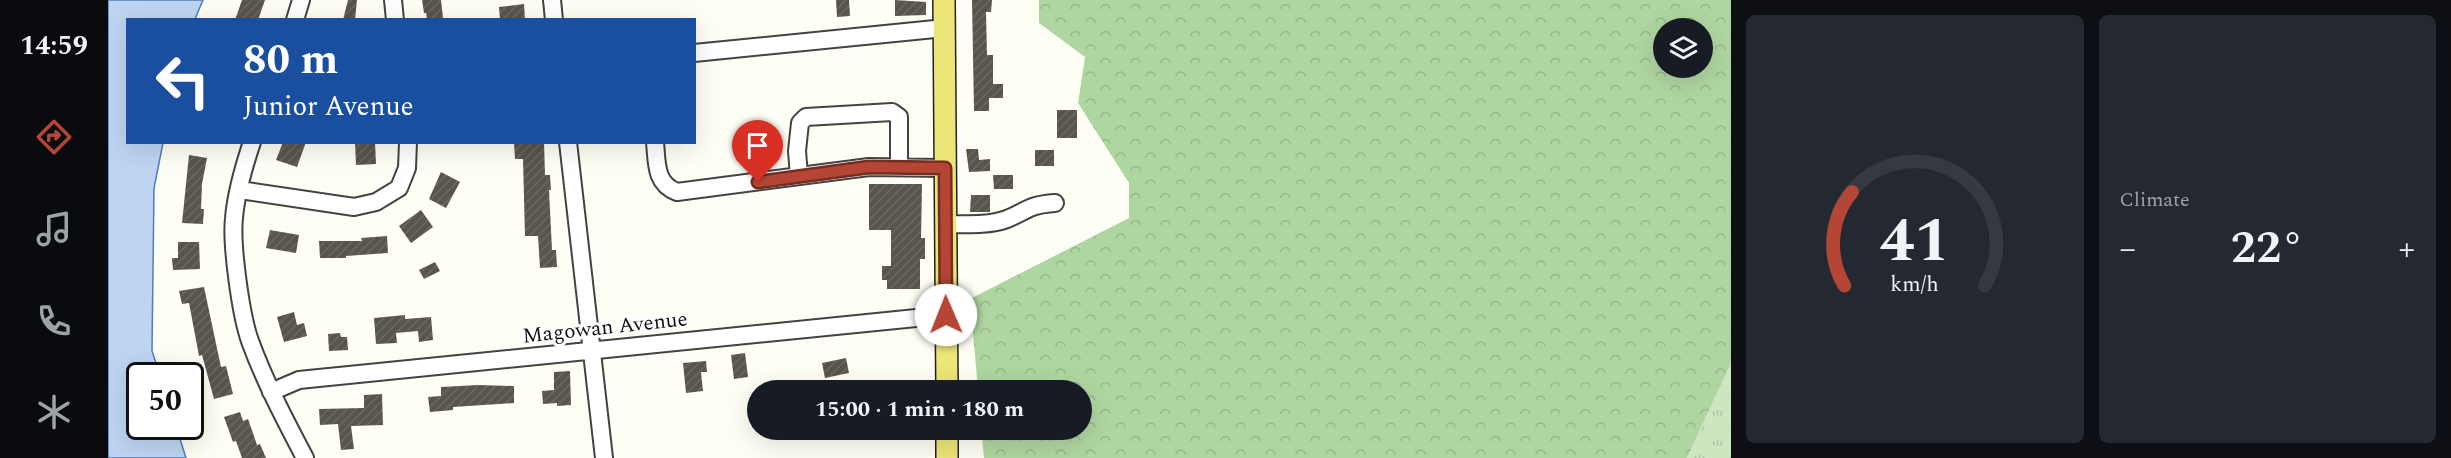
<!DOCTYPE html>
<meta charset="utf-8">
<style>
:root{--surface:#171b24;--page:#242831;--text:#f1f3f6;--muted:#9ea1a6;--line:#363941;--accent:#b54534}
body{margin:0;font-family:Spectral,serif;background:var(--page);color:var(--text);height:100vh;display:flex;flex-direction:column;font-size:22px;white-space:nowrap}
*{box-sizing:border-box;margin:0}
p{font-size:20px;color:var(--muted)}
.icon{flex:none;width:33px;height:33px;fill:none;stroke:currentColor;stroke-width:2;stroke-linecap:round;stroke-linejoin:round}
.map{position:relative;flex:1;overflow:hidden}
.drawer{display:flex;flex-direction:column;gap:15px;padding:15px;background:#0d0f14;width:720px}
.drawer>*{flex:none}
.guide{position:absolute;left:18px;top:18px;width:570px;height:126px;border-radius:0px;box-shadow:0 6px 24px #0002;background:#1a4fa0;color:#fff;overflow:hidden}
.buttons{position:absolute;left:1545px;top:18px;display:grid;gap:12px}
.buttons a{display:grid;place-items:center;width:60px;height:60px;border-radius:50%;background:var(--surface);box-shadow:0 6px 24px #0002;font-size:30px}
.speed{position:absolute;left:18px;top:362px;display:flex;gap:12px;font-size:30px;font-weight:700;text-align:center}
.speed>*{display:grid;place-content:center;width:78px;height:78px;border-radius:50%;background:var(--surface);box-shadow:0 6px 24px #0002;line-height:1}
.speed .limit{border:3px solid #111;border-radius:9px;background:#fff;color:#111}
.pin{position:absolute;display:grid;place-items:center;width:51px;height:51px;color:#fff;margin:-62px -26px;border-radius:50% 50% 50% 0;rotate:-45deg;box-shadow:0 0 6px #0007}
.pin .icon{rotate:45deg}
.me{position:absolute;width:66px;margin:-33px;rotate:359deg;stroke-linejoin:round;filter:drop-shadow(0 0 4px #0008)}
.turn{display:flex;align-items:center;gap:21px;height:126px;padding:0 18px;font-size:27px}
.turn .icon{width:78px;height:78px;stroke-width:2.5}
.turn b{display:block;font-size:42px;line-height:51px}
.big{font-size:45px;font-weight:700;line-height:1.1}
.drawer .widget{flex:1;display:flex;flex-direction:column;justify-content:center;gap:9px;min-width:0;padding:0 21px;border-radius:9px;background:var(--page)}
.drawer .dial{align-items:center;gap:0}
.dial svg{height:156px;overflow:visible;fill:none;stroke:var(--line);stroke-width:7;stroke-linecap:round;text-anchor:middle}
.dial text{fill:var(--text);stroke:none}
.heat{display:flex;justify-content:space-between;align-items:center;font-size:33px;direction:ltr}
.drawer .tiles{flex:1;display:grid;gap:15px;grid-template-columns:repeat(2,1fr)}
.trip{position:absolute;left:639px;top:380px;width:345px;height:60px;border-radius:30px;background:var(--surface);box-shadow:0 6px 24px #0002;font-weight:700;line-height:60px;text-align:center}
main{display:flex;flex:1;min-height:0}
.dock{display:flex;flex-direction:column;width:108px;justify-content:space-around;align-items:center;background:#090b0e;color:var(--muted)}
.dock .icon{width:42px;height:42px}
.dock .on{color:var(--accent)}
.dock b{font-size:27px;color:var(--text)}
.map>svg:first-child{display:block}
.grass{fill:url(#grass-tufts)}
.forest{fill:url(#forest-crowns);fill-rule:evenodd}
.water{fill:#bed4f1;stroke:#4b7dc2;stroke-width:1.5}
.building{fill:url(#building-hatch)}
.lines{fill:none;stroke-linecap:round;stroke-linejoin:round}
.minor-casing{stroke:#434343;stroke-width:20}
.major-casing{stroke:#212121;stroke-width:24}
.minor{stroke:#fff;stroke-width:16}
.major{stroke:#ece577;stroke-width:21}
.route-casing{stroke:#762d22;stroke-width:15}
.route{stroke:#b54534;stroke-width:10}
.labels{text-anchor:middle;stroke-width:6;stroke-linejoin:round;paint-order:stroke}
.street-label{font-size:21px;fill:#101010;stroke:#fff}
</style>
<main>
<nav class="dock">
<b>14:59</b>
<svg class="icon on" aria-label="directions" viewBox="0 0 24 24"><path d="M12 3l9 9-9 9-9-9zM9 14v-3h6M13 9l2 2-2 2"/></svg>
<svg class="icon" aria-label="music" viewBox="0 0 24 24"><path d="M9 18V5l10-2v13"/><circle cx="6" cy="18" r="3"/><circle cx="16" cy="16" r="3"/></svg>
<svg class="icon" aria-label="phone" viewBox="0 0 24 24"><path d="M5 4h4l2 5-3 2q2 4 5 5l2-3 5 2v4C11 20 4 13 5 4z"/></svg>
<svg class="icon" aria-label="climate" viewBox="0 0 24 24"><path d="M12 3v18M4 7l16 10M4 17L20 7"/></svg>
</nav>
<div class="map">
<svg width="1623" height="458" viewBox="0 0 1623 458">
<defs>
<pattern id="grass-tufts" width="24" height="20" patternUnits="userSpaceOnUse" patternTransform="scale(1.5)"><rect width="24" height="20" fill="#cde6c0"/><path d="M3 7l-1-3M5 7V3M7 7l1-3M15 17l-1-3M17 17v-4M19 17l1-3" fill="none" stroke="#afc4a4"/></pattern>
<pattern id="forest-crowns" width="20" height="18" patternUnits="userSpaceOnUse" patternTransform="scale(1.5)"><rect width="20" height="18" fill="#afd6a1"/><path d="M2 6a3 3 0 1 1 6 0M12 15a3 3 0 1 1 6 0" fill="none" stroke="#96b78a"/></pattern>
<pattern id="building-hatch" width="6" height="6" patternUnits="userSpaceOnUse" patternTransform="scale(1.5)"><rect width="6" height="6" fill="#58544e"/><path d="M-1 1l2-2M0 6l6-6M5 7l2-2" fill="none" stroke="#6b6863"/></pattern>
</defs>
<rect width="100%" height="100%" fill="#fefef5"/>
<path class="grass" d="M1623,363V458H1579Z"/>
<path class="forest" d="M931,0H1623V363L1579,458H876L873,429H974V390H870L862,299L1021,218V183L970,103L977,57L931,23ZM1556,28H1594V68H1556Z"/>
<path class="water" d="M0,0H95L87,19L20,20V142L55,143L46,188L44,351L52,375H32V426H68L78,458H0Z"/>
<path class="building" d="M134,0H157L150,20H127Z
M240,0H249L247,20H235Z
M314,0H333L335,18L319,19L318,13H316Z
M728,0H741L742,16L729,17Z
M787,0L818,2V15L787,16Z
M864,0H884L883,12H878L879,55H885V84H895V98H881V111H866Z
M416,4L417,20H392L391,7Z
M949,110H969V138H949Z
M175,142H198L189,167L168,160Z
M247,142H267L268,164L248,165Z
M436,142L437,175H442L443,190H441L444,250H448L449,267L432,268L430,236H417L415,159H407L406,143Z
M858,149H870L871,160L882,159V171L861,172Z
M927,150H946V166H927Z
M81,155L99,158L94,184L93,209H96L95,224L74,223Z
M333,172L352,182L338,208L321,199Z
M885,175H905V189H886Z
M761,184H814L813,238H817V259H812V289H779V280H774V266H783V230H761Z
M863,195H882V212H862Z
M313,210L325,227L303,243L291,226Z
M162,230L191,235L188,253L158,248Z
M279,236L280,253L238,256V258H212L211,241H254L253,238Z
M70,242H91L92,269L65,270L64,258H70Z
M327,262L332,271L316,279L311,270Z
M96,287L113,367L118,366L125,394L106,399L94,355L91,356L81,303L74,304L71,291Z
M186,312L189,325L196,323L199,336L176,342L169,317Z
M297,315V319L323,317L325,340L311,342L310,331L288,333L289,343L268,344L266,318Z
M232,333L233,337H239L240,350L221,351L220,334Z
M637,353L640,377L626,379L623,355Z
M738,358L741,373L717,378L714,363Z
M598,361L599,372H593L595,391L578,393L575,363Z
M462,371L463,405L449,406V403L435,404L434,391L446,390V372Z
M370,385L406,386V403L345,407V410L322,412L320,397L333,396V387Z
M274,394L275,425L243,426L246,449L233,450L230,424L212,425L211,409L256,408V395Z
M132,412L135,421L140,419L149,445L152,444L158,458H134L128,441L125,442L116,417Z"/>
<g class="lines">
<g class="minor-casing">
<path id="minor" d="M285,0L287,20
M444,0L446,20
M187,20L193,0
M586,53L837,28
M144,142C136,166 128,193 126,218C123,245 133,316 142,341C157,382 177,420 197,458
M460,142L496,458
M547,142C549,163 547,184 569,192L761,167L837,168
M691,176L689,151L692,123L698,117L784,112L791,117V166
M132,190L246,207L268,202L291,188L299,168L300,142
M838,224C857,224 880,226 899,219C921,210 920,205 947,203
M163,392L191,380L838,315"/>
</g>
<g class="major-casing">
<path id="major" d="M836,0L839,390
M839,429V458"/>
</g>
<use href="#minor" class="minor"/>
<use href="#major" class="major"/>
</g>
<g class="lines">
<g class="route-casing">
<path id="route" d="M650,182L761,167L837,168L838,315"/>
</g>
<use href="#route" class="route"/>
</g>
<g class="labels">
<g class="street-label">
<text transform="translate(497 327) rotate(-6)" y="7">Magowan Avenue</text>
</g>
</g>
</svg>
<div class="buttons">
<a><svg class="icon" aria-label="layers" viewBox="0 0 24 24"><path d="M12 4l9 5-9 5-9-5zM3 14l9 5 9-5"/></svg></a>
</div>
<div class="speed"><div class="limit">50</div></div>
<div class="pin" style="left:650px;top:182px;background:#d93025"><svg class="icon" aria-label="arrive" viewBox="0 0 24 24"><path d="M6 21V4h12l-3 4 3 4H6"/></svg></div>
<svg class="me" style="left:838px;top:315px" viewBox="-20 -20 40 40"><circle r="19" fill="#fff"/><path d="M0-13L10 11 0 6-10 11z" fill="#b54534"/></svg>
<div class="trip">15:00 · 1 min · 180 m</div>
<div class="guide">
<div class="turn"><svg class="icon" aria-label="left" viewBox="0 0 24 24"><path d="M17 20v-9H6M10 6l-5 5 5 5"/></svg><div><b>80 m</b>Junior Avenue</div></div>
</div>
</div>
<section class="drawer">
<div class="tiles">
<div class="widget dial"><svg viewBox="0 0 100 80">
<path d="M14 69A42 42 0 1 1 86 69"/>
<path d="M14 69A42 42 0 0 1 18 21" stroke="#b54534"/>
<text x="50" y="56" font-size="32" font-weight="700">41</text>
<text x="50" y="72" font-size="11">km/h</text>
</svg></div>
<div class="widget"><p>Climate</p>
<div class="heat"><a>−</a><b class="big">22°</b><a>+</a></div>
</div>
</div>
</section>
</main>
